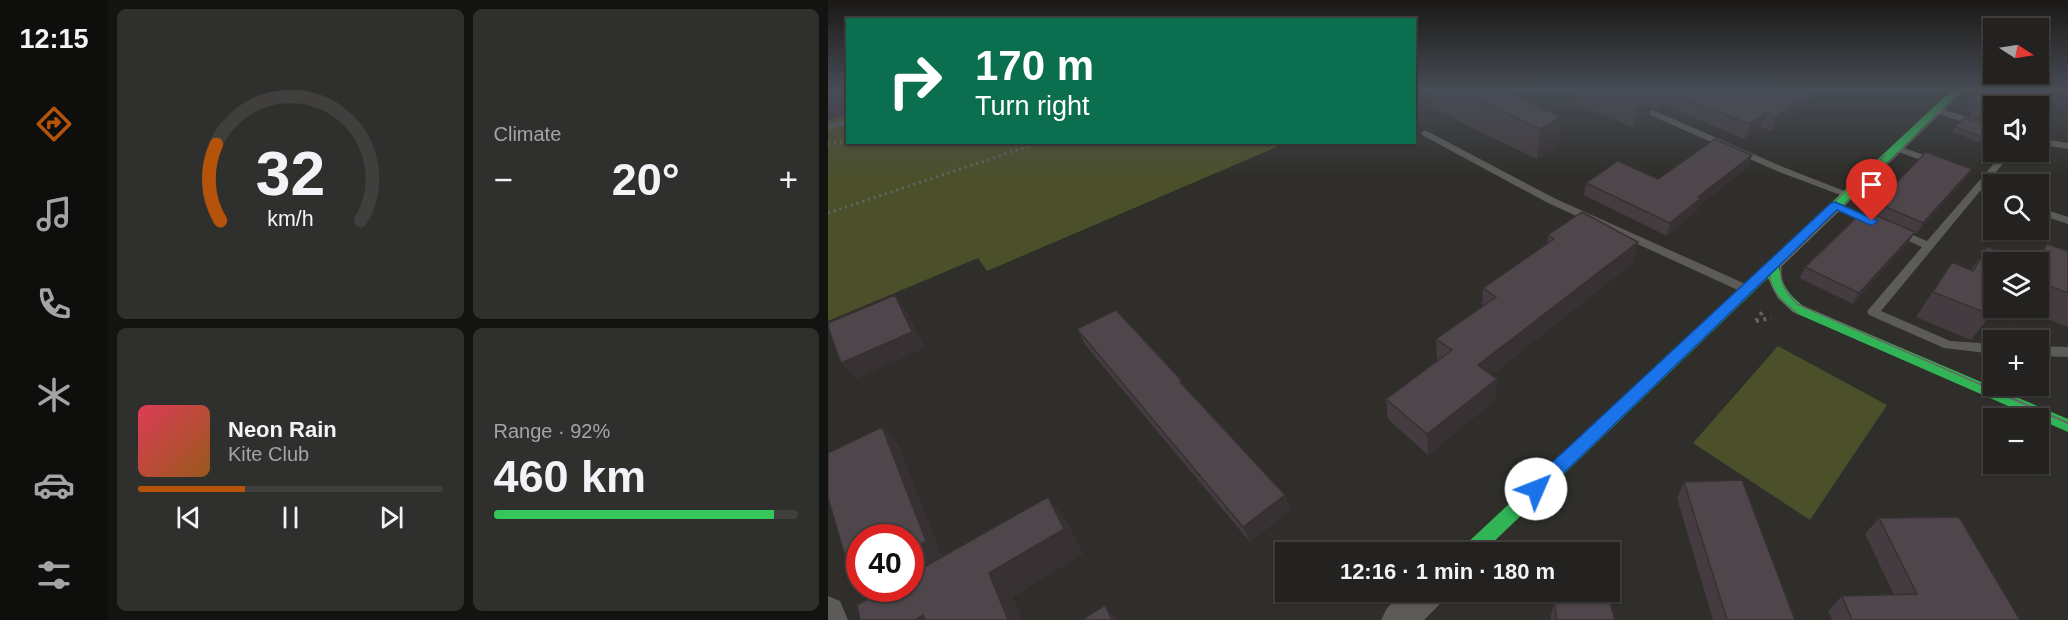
<!DOCTYPE html>
<meta charset="utf-8">
<style>
:root{--surface:#232220;--page:#2f2f2d;--text:#f1f3f6;--muted:#a3a4a5;--line:#403f3e;--accent:#b45309}
body{margin:0;font-family:Arial,sans-serif;background:var(--page);color:var(--text);height:100vh;display:flex;flex-direction:column;font-size:22px;white-space:nowrap}
*{box-sizing:border-box;margin:0}
p{font-size:20px;color:var(--muted)}
.icon{flex:none;width:33px;height:33px;fill:none;stroke:currentColor;stroke-width:2;stroke-linecap:round;stroke-linejoin:round}
.map{position:relative;flex:1;overflow:hidden}
.details{display:flex;flex-direction:column;gap:9px;padding:9px;background:#131312;width:720px}
.details>*{flex:none}
.top-card{position:absolute;left:18px;top:18px;width:570px;height:126px;border-radius:0px;box-shadow:0 2px 4px #0004,0 0 0 2px var(--line);background:#0b6e4f;color:#fff;overflow:hidden}
.needle{width:39px;rotate:102deg}
.buttons{position:absolute;left:1155px;top:18px;display:grid;gap:12px}
.buttons a{display:grid;place-items:center;width:66px;height:66px;border-radius:0px;background:var(--surface);box-shadow:0 2px 4px #0004,0 0 0 2px var(--line);font-size:30px}
.speed{position:absolute;left:18px;top:524px;display:flex;gap:12px;font-size:30px;font-weight:700;text-align:center}
.speed>*{display:grid;place-content:center;width:78px;height:78px;border-radius:50%;background:var(--surface);box-shadow:0 2px 4px #0004,0 0 0 2px var(--line);line-height:1}
.speed .limit{border:9px solid #d22;background:#fff;color:#111}
.pin{position:absolute;display:grid;place-items:center;width:51px;height:51px;color:#fff;margin:-62px -26px;border-radius:50% 50% 50% 0;rotate:-45deg;box-shadow:0 0 6px #0007}
.pin .icon{rotate:45deg}
.me{position:absolute;width:66px;margin:-33px;rotate:46deg;stroke-linejoin:round;filter:drop-shadow(0 0 4px #0008)}
.turn{display:flex;align-items:center;gap:21px;height:126px;padding:0 30px;font-size:27px}
.turn .icon{width:78px;height:78px;stroke-width:2.5}
.turn b{display:block;font-size:42px;line-height:51px}
.big{font-size:45px;font-weight:700;line-height:1.1}
.details .card{flex:1;display:flex;flex-direction:column;justify-content:center;gap:9px;min-width:0;padding:0 21px;border-radius:9px;background:var(--page)}
.details .dial{align-items:center;gap:0}
.dial svg{height:156px;overflow:visible;fill:none;stroke:var(--line);stroke-width:7;stroke-linecap:round;text-anchor:middle}
.dial text{fill:var(--text);stroke:none}
.song{display:flex;align-items:center;gap:18px}
.cover{width:72px;height:72px;border-radius:9px;background:linear-gradient(135deg,hsl(350 70% 55%),hsl(30 70% 35%))}
.played{height:6px;border-radius:3px;background:linear-gradient(90deg,var(--accent) 35%,var(--line) 35%)}
.keys{display:flex;justify-content:space-around;direction:ltr}
.heat{display:flex;justify-content:space-between;align-items:center;font-size:33px;direction:ltr}
.charge{height:9px;border-radius:4px;background:linear-gradient(90deg,#34c759 92%,var(--line) 0)}
.details .tiles{flex:1;display:grid;gap:9px;grid-template-columns:repeat(2,1fr)}
.trip{position:absolute;left:447px;top:542px;width:345px;height:60px;border-radius:0px;background:var(--surface);box-shadow:0 2px 4px #0004,0 0 0 2px var(--line);font-weight:700;line-height:60px;text-align:center}
main{display:flex;flex:1;min-height:0}
.dock{display:flex;flex-direction:column;width:108px;justify-content:space-around;align-items:center;background:#0e0e0d;color:var(--muted)}
.dock .icon{width:42px;height:42px}
.dock .active{color:var(--accent)}
.dock b{font-size:27px;color:var(--text)}
.map>svg:first-child{display:block}
.education{fill:#3e313b}
.green{fill:#4b502b}
.lines{fill:none;stroke-linecap:round;stroke-linejoin:round}
.path-far1{stroke:#656462;stroke-width:3;stroke-dasharray:2 4;stroke-linecap:butt}
.path{stroke:#656462;stroke-width:4;stroke-dasharray:3 4.5;stroke-linecap:butt}
.lane{fill:#5c5b58;fill-rule:evenodd}
.street{fill:#5c5b58;fill-rule:evenodd}
.fast{fill:#30b455;fill-rule:evenodd}
.tram-far1{stroke:#686765;stroke-width:1.5}
.tram{stroke:#686765;stroke-width:2}
.wall{fill:#443c40}
.shaded-wall{fill:#373134}
.building{fill:#4f464b;stroke:#373134;stroke-width:1.5}
.route{fill:#1a73e8;stroke:#114b97;stroke-width:1.5}
</style>
<main>
<nav class="dock">
<b>12:15</b>
<svg class="icon active" aria-label="directions" viewBox="0 0 24 24"><path d="M12 3l9 9-9 9-9-9zM9 14v-3h6M13 9l2 2-2 2"/></svg>
<svg class="icon" aria-label="music" viewBox="0 0 24 24"><path d="M9 18V5l10-2v13"/><circle cx="6" cy="18" r="3"/><circle cx="16" cy="16" r="3"/></svg>
<svg class="icon" aria-label="phone" viewBox="0 0 24 24"><path d="M5 4h4l2 5-3 2q2 4 5 5l2-3 5 2v4C11 20 4 13 5 4z"/></svg>
<svg class="icon" aria-label="climate" viewBox="0 0 24 24"><path d="M12 3v18M4 7l16 10M4 17L20 7"/></svg>
<svg class="icon" aria-label="car" viewBox="0 0 24 24"><path d="M5 17H2v-5l4-1 3-4h7l3 4 3 1v5h-3M9 17h6M6 11h13"/><circle cx="7" cy="17" r="2"/><circle cx="17" cy="17" r="2"/></svg>
<svg class="icon" aria-label="filters" viewBox="0 0 24 24"><path d="M4 7h16M4 17h16"/><circle cx="9" cy="7" r="2"/><circle cx="15" cy="17" r="2"/></svg>
</nav>
<section class="details">
<div class="tiles">
<div class="card dial"><svg viewBox="0 0 100 80">
<path d="M14 69A42 42 0 1 1 86 69"/>
<path d="M14 69A42 42 0 0 1 12 30" stroke="#b45309"/>
<text x="50" y="56" font-size="32" font-weight="700">32</text>
<text x="50" y="72" font-size="11">km/h</text>
</svg></div>
<div class="card"><p>Climate</p>
<div class="heat"><a>−</a><b class="big">20°</b><a>+</a></div>
</div>
<div class="card">
<div class="song"><i class="cover"></i><div><b>Neon Rain</b><p>Kite Club</p></div></div>
<div class="played"></div>
<div class="keys"><svg class="icon" aria-label="previous" viewBox="0 0 24 24"><path d="M18 5L8 12l10 7zM5 5v14"/></svg><svg class="icon" aria-label="pause" viewBox="0 0 24 24"><path d="M8 5v14M16 5v14"/></svg><svg class="icon" aria-label="next" viewBox="0 0 24 24"><path d="M6 5l10 7-10 7zM19 5v14"/></svg></div>
</div>
<div class="card"><p>Range · 92%</p><b class="big">460 km</b><div class="charge"></div></div>
</div>
</section>
<div class="map">
<svg width="1240" height="620" viewBox="0 0 1240 620">
<rect width="100%" height="100%" fill="#2f2e2a"/>
<path class="education" d="M0,89H19V116L0,122Z"/>
<path class="green" d="M19,114L20,142L458,143L159,271L150,258L0,321V120Z
M950,346L1059,405L982,520L865,443Z"/>
<g class="lines">
<path class="path-far1" d="M0,144L20,141
M0,213L213,142"/>
<path class="path" d="M928,321L935,311
M928,321L943,318"/>
<path class="lane" d="M809,103L955,167L1024,194L1019,197L1015,196L949,171L806,108L805,106Z
M1105,108H1111L1166,126V132L1105,112Z
M20,119V124L0,130V124Z
M597,130L728,199L922,286L924,289L918,293L914,292L720,203L594,135L593,133Z
M1210,138L1240,143V149L1210,144Z
M1068,145L1110,160L1112,162L1107,165L1104,164L1065,150L1063,148Z
M1176,152H1185L1156,186L1166,189V196L1152,191L1053,311L1122,341L1166,344V354L1116,348L1041,315L1039,312L1041,309L1094,247L1065,234L1064,232L1065,230H1073L1099,241Z
M1007,202L1049,220L1050,222L1049,224H1041L1003,207V203Z
M1210,207L1240,217V224L1210,214Z
M1210,346L1240,347V357L1210,356Z"/>
<path class="street" d="M576,591H618L613,603L596,620H553L559,608Z
M0,596L12,601L20,620H0Z"/>
<path class="fast" d="M1125,89H1135L951,267C953,284 961,295 975,306L1240,419V432L965,312L950,298L940,278L655,552H633L636,546Z"/>
<path class="tram-far1" d="M1137,89L953,266C951,283 958,292 969,304L1179,396
M970,314C950,299 938,287 942,261L1057,155"/>
<path class="tram" d="M1176,395L1240,423"/>
</g>
<path class="wall" d="M603,89H680L676,91L733,117L730,147L709,159L604,108Z
M752,89H983L985,90L980,105L943,131L933,127L917,139L836,106L831,110L823,107L821,117L805,127L749,105Z
M1157,89H1203L1186,106H1166V124L1142,116L1143,113L1138,112L1143,101Z
M1127,127L1161,133L1151,142L1124,132Z
M924,155L920,167L871,206L869,211L839,236L756,195L758,183L830,179Z
M1144,169L1137,180L1088,234L1086,233L1080,243L1025,304L972,278L977,267L1036,217L1043,214L1049,203Z
M720,235L810,242L805,263L663,375L669,379L667,400L600,455L560,419L558,399L610,361L609,360L608,339L654,307L655,288L719,244Z
M1219,244L1240,251V327L1192,308L1181,321L1163,314L1143,340L1088,317L1124,262L1143,270L1159,247L1166,262V308H1210V262H1205Z
M249,329L356,386L457,495L462,510L422,542L258,346Z
M856,482L967,620H885L849,498Z
M1051,518L1192,620H1004L1000,611L1014,596L1066,595L1037,534Z
M726,601L787,620H723V616Z"/>
<path class="shaded-wall" d="M824,89H827L821,117L805,127L811,98Z
M1200,89H1203L1186,106H1182Z
M985,90L980,105L943,131L948,116Z
M839,92L836,106L831,110L834,95Z
M939,112L933,127L917,139L922,124Z
M733,117L730,147L709,159L713,129Z
M1164,127L1161,133L1151,142L1154,137Z
M924,155L920,167L871,206L869,211L839,236L842,223L870,197Z
M1144,169L1137,180L1088,234L1095,223Z
M1087,232L1080,243L1025,304L1031,293Z
M810,242L805,263L649,386L650,365Z
M67,295L79,312L97,348L28,379L13,363Z
M669,379L667,400L600,455L599,434Z
M54,427L70,443L114,556L82,574V550Z
M457,495L462,510L422,542L415,527Z
M220,497L240,523L255,554L185,597L195,620H180L161,573Z
M32,579V587L25,583Z
M32,588H59L44,597Z
M277,605L289,620H284Z
M95,615L101,620H87Z"/>
<path class="building" d="M626,89H671L733,117L713,129Z
M789,89H824L811,98Z
M827,89H983L985,90L948,116L939,112L922,124L839,92L834,95L826,92Z
M1157,89H1200L1182,106H1166V112L1147,105L1149,103L1143,101Z
M1136,118L1164,127L1154,137L1127,127Z
M887,139L924,155L870,197L873,198L842,223L758,183L790,161L830,179Z
M1098,152L1144,169L1095,223L1049,203Z
M754,212L810,242L650,365L669,379L599,434L558,399L624,350L608,339L668,297L655,288L726,239L720,235Z
M1040,212L1087,232L1031,293L977,267L1031,215L1036,217Z
M1219,244L1240,251V293L1210,282V262Z
M1159,247L1199,262H1166V308H1167L1163,315L1105,292L1124,262L1145,271Z
M67,295L84,332L13,363L0,327V323Z
M288,310L354,381L352,382L457,495L415,527L249,329Z
M54,427L98,541L82,550V537H32V579L25,583L0,498V453Z
M914,480L967,620H899L856,482Z
M220,497L236,529L161,573L180,620H97L95,615L87,620H32L29,605L59,588H82V575Z
M1131,517L1192,620H1024L1014,596L1089,594L1051,518Z
M781,599L787,620H729L726,601Z
M277,605L284,620H254Z"/>
<linearGradient id="sky" x2="0" y2="1"><stop stop-color="#1a1917"/><stop offset="0.51" stop-color="#474c55"/><stop offset="1" stop-color="#474c55" stop-opacity="0"/></linearGradient>
<rect width="1240" height="176" fill="url(#sky)"/>
<path class="route" d="M1007,202L1050,221L1044,225L1040,224L1009,210L714,494L708,496L702,494L700,489L702,483L1003,203Z"/>
</svg>
<div class="buttons">
<a><svg class="needle" viewBox="-14 -14 28 28"><path d="M0-13l5 13h-10z" fill="#e53935"/><path d="M0 13l5-13h-10z" fill="#a3a4a5"/></svg></a>
<a><svg class="icon" aria-label="sound" viewBox="0 0 24 24"><path d="M4 9h4l5-4v14l-5-4H4zM17 9q2 3 0 6"/></svg></a>
<a><svg class="icon" aria-label="search" viewBox="0 0 24 24"><circle cx="10" cy="10" r="6"/><path d="M15 15l6 6"/></svg></a>
<a><svg class="icon" aria-label="layers" viewBox="0 0 24 24"><path d="M12 4l9 5-9 5-9-5zM3 14l9 5 9-5"/></svg></a>
<a>+</a>
<a>−</a>
</div>
<div class="speed"><div class="limit">40</div></div>
<div class="pin" style="left:1044px;top:221px;background:#d93025"><svg class="icon" aria-label="arrive" viewBox="0 0 24 24"><path d="M6 21V4h12l-3 4 3 4H6"/></svg></div>
<svg class="me" style="left:708px;top:489px" viewBox="-20 -20 40 40"><circle r="19" fill="#fff"/><path d="M0-13L10 11 0 6-10 11z" fill="#1a73e8"/></svg>
<div class="trip">12:16 · 1 min · 180 m</div>
<div class="top-card">
<div class="turn"><svg class="icon" aria-label="right" viewBox="0 0 24 24"><path d="M7 20v-9h11M14 6l5 5-5 5"/></svg><div><b>170 m</b>Turn right</div></div>
</div>
</div>
</main>
